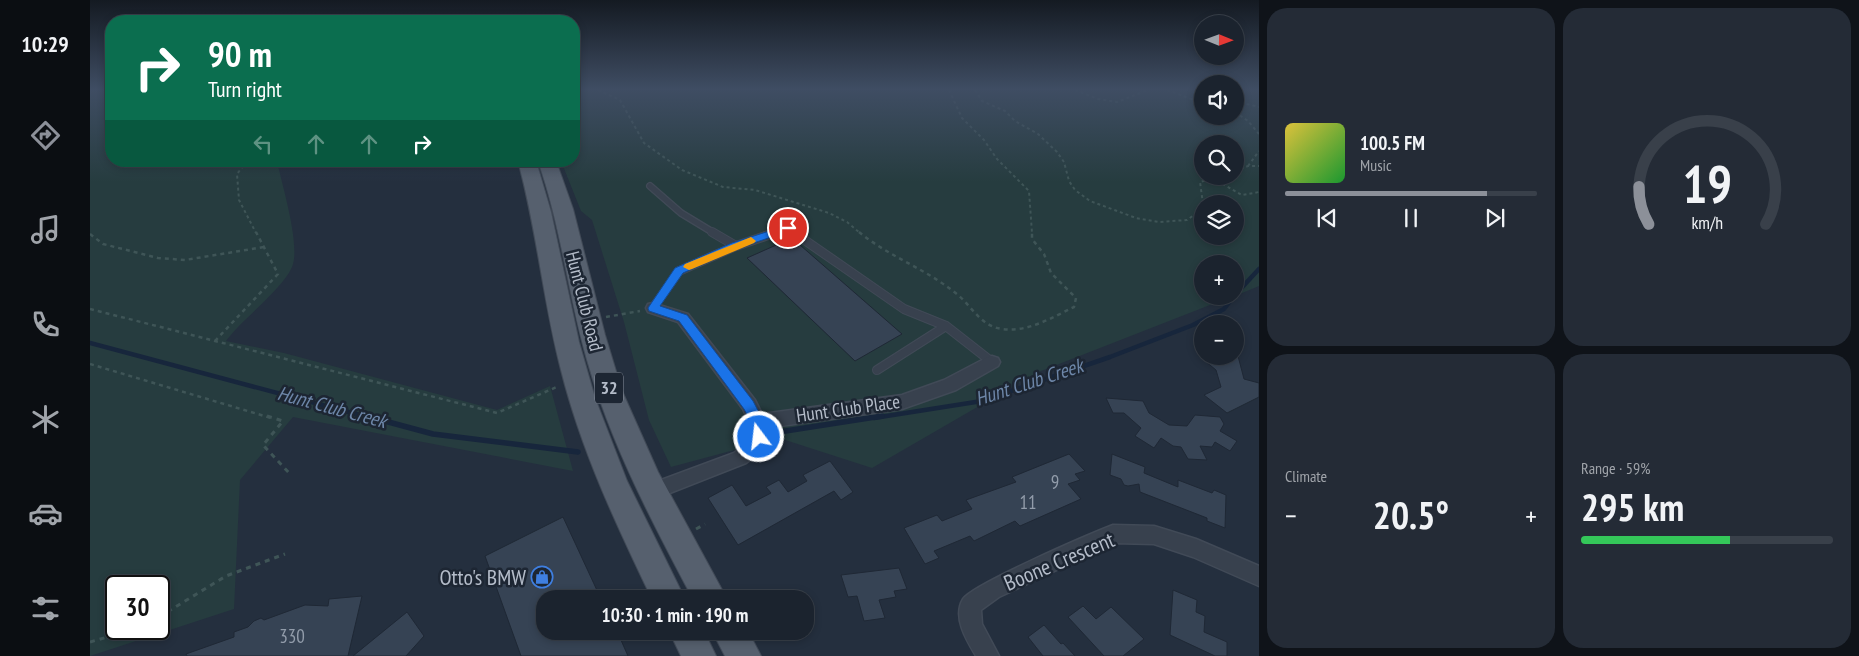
<!DOCTYPE html>
<meta charset="utf-8">
<style>
:root{--surface:#1b232e;--page:#242b36;--text:#f1f3f6;--muted:#a0a4aa;--line:#39404a;--accent:#8c9099}
body{margin:0;font-family:"PT Sans Narrow",sans-serif;background:var(--page);color:var(--text);height:100vh;display:flex;flex-direction:column;font-size:19px;white-space:nowrap}
*{box-sizing:border-box;margin:0}
p{font-size:16px;color:var(--muted)}
.icon{flex:none;width:28px;height:28px;fill:none;stroke:currentColor;stroke-width:2;stroke-linecap:round;stroke-linejoin:round}
.map{position:relative;flex:1;overflow:hidden}
.details{display:flex;flex-direction:column;gap:8px;padding:8px;background:#0f1319;width:600px}
.details>*{flex:none}
.banner{position:absolute;left:15px;top:15px;width:475px;height:152px;border-radius:20px;box-shadow:0 2px 8px #0003,0 0 0 1px var(--line);background:#0b6e4f;color:#fff;overflow:hidden}
.needle{width:32px;rotate:91deg}
.buttons{position:absolute;left:1104px;top:15px;display:grid;gap:10px}
.buttons a{display:grid;place-items:center;width:50px;height:50px;border-radius:50%;background:var(--surface);box-shadow:0 2px 8px #0003,0 0 0 1px var(--line);font-size:25px}
.speed{position:absolute;left:15px;top:575px;display:flex;gap:10px;font-size:25px;font-weight:700;text-align:center}
.speed>*{display:grid;place-content:center;width:65px;height:65px;border-radius:50%;background:var(--surface);box-shadow:0 2px 8px #0003,0 0 0 1px var(--line);line-height:1}
.speed .limit{border:2px solid #111;border-radius:8px;background:#fff;color:#111}
.pin{position:absolute;display:grid;place-items:center;width:42px;height:42px;color:#fff;margin:-21px;border:2px solid #fff;border-radius:50%;box-shadow:0 1px 5px #0007}
.me{position:absolute;width:55px;margin:-28px;rotate:345deg;stroke-linejoin:round;filter:drop-shadow(0 0 4px #0008)}
.turn{display:flex;align-items:center;gap:18px;height:105px;padding:0 20px;font-size:22px}
.turn .icon{width:65px;height:65px;stroke-width:2.5}
.turn b{display:block;font-size:35px;line-height:42px}
.lanes{display:flex;align-items:center;height:48px;padding:0 20px;background:#0003;justify-content:center;gap:25px;direction:ltr}
.lanes .off{opacity:.35}
.big{font-size:38px;font-weight:700;line-height:1.1}
.details .tile{flex:1;display:flex;flex-direction:column;justify-content:center;gap:8px;min-width:0;padding:0 18px;border-radius:20px;background:var(--page)}
.details .dial{align-items:center;gap:0}
.dial svg{height:130px;overflow:visible;fill:none;stroke:var(--line);stroke-width:7;stroke-linecap:round;text-anchor:middle}
.dial text{fill:var(--text);stroke:none}
.song{display:flex;align-items:center;gap:15px}
.cover{width:60px;height:60px;border-radius:8px;background:linear-gradient(135deg,hsl(50 70% 55%),hsl(130 70% 35%))}
.played{height:5px;border-radius:2px;background:linear-gradient(90deg,var(--accent) 80%,var(--line) 80%)}
.keys{display:flex;justify-content:space-around;direction:ltr}
.heat{display:flex;justify-content:space-between;align-items:center;font-size:28px;direction:ltr}
.charge{height:8px;border-radius:4px;background:linear-gradient(90deg,#34c759 59%,var(--line) 0)}
.details .tiles{flex:1;display:grid;gap:8px;grid-template-columns:repeat(2,1fr)}
.trip{position:absolute;left:446px;top:590px;width:278px;height:50px;border-radius:20px;background:var(--surface);box-shadow:0 2px 8px #0003,0 0 0 1px var(--line);font-weight:700;line-height:50px;text-align:center}
main{display:flex;flex:1;min-height:0}
.tab-bar{display:flex;flex-direction:column;width:90px;justify-content:space-around;align-items:center;background:#0b0e12;color:var(--muted)}
.tab-bar .icon{width:35px;height:35px}
.tab-bar .current{color:var(--accent)}
.tab-bar b{font-size:22px;color:var(--text)}
.map>svg:first-child{display:block}
.green{fill:#263c3f;fill-rule:evenodd}
.lines{fill:none;stroke-linecap:round;stroke-linejoin:round}
.stream-far1{stroke:#17263c;stroke-width:4.5}
.stream{stroke:#17263c;stroke-width:5.5}
.building{fill:#364354;stroke:#1f2835}
.lane-far1-casing{stroke:#414a57;stroke-width:8}
.lane-casing{stroke:#414a57;stroke-width:10}
.street-casing{stroke:#414a57;stroke-width:3}
.primary-casing{stroke:#414a57;stroke-width:2}
.path-far2{stroke:#3f5557;stroke-width:2;stroke-dasharray:3 3;stroke-linecap:butt}
.path-far1{stroke:#3f5557;stroke-width:2.5;stroke-dasharray:4 4;stroke-linecap:butt}
.path{stroke:#3f5557;stroke-width:3;stroke-dasharray:5 5;stroke-linecap:butt}
.lane-far1{stroke:#38414e;stroke-width:5.5}
.lane{stroke:#38414e;stroke-width:8}
.street{fill:#38414e;fill-rule:evenodd}
.primary{fill:#56606e;fill-rule:evenodd}
.route{fill:#1a73e8;stroke:#114b97}
.slow{fill:#f59e0b}
.labels{text-anchor:middle;stroke-width:5;stroke-linejoin:round;paint-order:stroke}
.shield{fill:#1d2633;stroke:#878f9c;stroke-width:1}
.shield-label{font-size:18px;font-weight:bold;fill:#b4bcc9}
.street-label{font-size:19px;fill:#b4bcc9;stroke:#1d2633}
.near-number-label{font-size:19px;fill:#929caa}
.water-label{font-size:20px;font-style:italic;fill:#6d86a8;stroke:#1d2633}
.near-street-label{font-size:22px;fill:#b4bcc9;stroke:#1d2633}
.near-poi-label{font-size:22px;fill:#b4bcc9;stroke:#1d2633;text-anchor:end}
</style>
<main>
<nav class="tab-bar">
<b>10:29</b>
<svg class="icon current" aria-label="directions" viewBox="0 0 24 24"><path d="M12 3l9 9-9 9-9-9zM9 14v-3h6M13 9l2 2-2 2"/></svg>
<svg class="icon" aria-label="music" viewBox="0 0 24 24"><path d="M9 18V5l10-2v13"/><circle cx="6" cy="18" r="3"/><circle cx="16" cy="16" r="3"/></svg>
<svg class="icon" aria-label="phone" viewBox="0 0 24 24"><path d="M5 4h4l2 5-3 2q2 4 5 5l2-3 5 2v4C11 20 4 13 5 4z"/></svg>
<svg class="icon" aria-label="climate" viewBox="0 0 24 24"><path d="M12 3v18M4 7l16 10M4 17L20 7"/></svg>
<svg class="icon" aria-label="car" viewBox="0 0 24 24"><path d="M5 17H2v-5l4-1 3-4h7l3 4 3 1v5h-3M9 17h6M6 11h13"/><circle cx="7" cy="17" r="2"/><circle cx="17" cy="17" r="2"/></svg>
<svg class="icon" aria-label="filters" viewBox="0 0 24 24"><path d="M4 7h16M4 17h16"/><circle cx="9" cy="7" r="2"/><circle cx="15" cy="17" r="2"/></svg>
</nav>
<div class="map">
<svg width="1169" height="656" viewBox="0 0 1169 656">
<rect width="100%" height="100%" fill="#242f3e"/>
<path class="green" d="M0,90H21V161H187C192,185 211,246 202,267C192,290 152,319 136,341L194,353L407,410L460,386L483,471L203,417L150,480L144,609L0,656ZM69,586V629H26V586Z
M484,90H1112V116H1145V90H1169V286L1145,296V264H1112V296H1143L946,373L782,468L689,438L581,467L559,420L534,322L502,220L491,211L471,161H484ZM1112,144H1145V176H1112ZM1112,204H1145V236H1112Z"/>
<g class="lines">
<path class="stream-far1" d="M1145,295L1169,269
M0,343L281,418
M784,418L892,401L1020,357L1103,325L1134,309L1144,296"/>
<path class="stream" d="M276,416L343,434L488,452
M689,432L792,416"/>
</g>
<path class="building" d="M702,238L812,334L765,361L657,258Z
M1109,356H1148L1154,379L1169,383V397L1137,413L1114,395L1131,387L1126,370Z
M1016,398L1053,401L1059,413L1079,425L1097,426L1105,415L1130,417L1134,424L1130,431L1147,441L1140,451L1125,442L1122,447L1110,446L1117,460L1098,459L1091,447L1083,446L1071,438L1064,448L1045,436L1051,428L1034,413H1023Z
M979,454L995,471L985,474L990,480L978,484L991,499L930,526L925,521L884,541L880,536L844,551L849,558L835,564L814,528L847,515L852,521L882,509L876,500L926,482L922,477Z
M1022,454L1055,467L1054,473L1088,487V480L1122,493L1124,490L1136,495L1135,528L1117,521V518L1050,492L1049,484L1038,486L1034,485L1031,479L1020,475Z
M740,461L763,492L751,500L744,491L648,545L618,498L642,485L656,506L681,493L676,487L689,480L698,492L717,481L713,475Z
M473,517L511,599H455V631H527L538,656H431L395,556Z
M809,568L817,589L804,591L806,597L789,600L795,618L774,621L767,596L758,597L751,575Z
M1083,590L1107,600L1106,612L1115,616L1114,632L1137,642V656H1125L1080,635Z
M272,596L258,656H97L96,654L144,637V632L158,627L164,621L171,618L174,620L215,605L238,606L239,599Z
M993,606L1006,619L1021,607L1054,639L1033,656H1014L978,617Z
M317,612L334,636L316,656H263Z
M954,625L971,644L973,643L985,656H953L938,637Z"/>
<g class="lines">
<g class="lane-far1-casing">
<path id="lane-far1" d="M560,186L591,213L624,233
M684,233L698,228L705,233"/>
</g>
<g class="lane-casing">
<path id="lane" d="M622,232L646,246
M703,232L814,309L856,326L902,362
M563,308L589,271L646,246L687,232
M787,370L856,326"/>
</g>
<g class="street-casing">
<path id="street" d="M563,303L598,314L665,400L672,414L812,395L854,380L896,358L902,356L908,358L910,362L908,366L866,390L812,409L676,428C679,444 669,454 656,463L562,500L555,498L553,492L555,486L644,453C664,438 663,431 653,409L588,322L558,312L556,308L558,304Z
M1023,525L1064,526L1106,539L1169,566V586L1103,557L1064,544L1024,543L909,597L891,610L892,624L909,656H886C877,641 862,617 873,599C883,584 1000,534 1023,525Z"/>
</g>
<g class="primary-casing">
<path id="primary" d="M428,161H446L461,212L489,342L505,398L537,481L595,599H562C526,524 491,450 471,370C453,301 447,230 428,161Z
M448,161H466L483,209L515,335L532,391L568,472L637,599H603C562,522 521,444 497,360C478,294 471,226 448,161Z
M579,631H614L626,656H591Z
M622,631H658L671,656H635Z"/>
</g>
<path class="path-far2" d="M508,90L530,100L554,143L592,170L633,187L665,190L739,213L757,222L770,233
M859,90L872,118L894,140L907,159L939,191L942,233
M885,90L892,101L915,111L925,121L948,134L967,152L974,162L979,181L985,190L1000,201L1046,218L1069,222L1097,220L1112,209
M985,90L1008,99L1027,102L1058,90
M1077,90L1112,103
M1145,101L1169,107
M1145,112L1158,121L1169,134
M157,161L147,174L149,200L166,233
M1158,166L1169,151
M1145,171L1158,166H1169
M1122,178L1152,195L1169,192
M1113,204L1110,182L1134,176"/>
<path class="path-far1" d="M769,232C799,257 837,269 868,295C883,308 891,326 912,329C937,333 963,317 984,307L986,298L961,273L954,254L942,239V232
M0,234L13,244L68,258L95,260L174,247
M0,309L407,413L469,386
M516,317L550,311
M125,341L188,274L166,232
M0,364L181,418"/>
<path class="path" d="M177,416L193,421L173,445L200,474
M606,529L615,524
M542,597L552,592
M69,617L136,576L195,554
M0,642L46,629"/>
<use href="#lane-far1" class="lane-far1"/>
<use href="#lane" class="lane"/>
<use href="#street" class="street"/>
<use href="#primary" class="primary"/>
</g>
<linearGradient id="sky" x2="0" y2="1"><stop stop-color="#141a22"/><stop offset="0.49" stop-color="#3f4d63"/><stop offset="1" stop-color="#3f4d63" stop-opacity="0"/></linearGradient>
<rect width="1169" height="182" fill="url(#sky)"/>
<path class="route" d="M698,225L703,228L702,230L649,248L593,273L570,306L597,315L663,401L674,422L676,437L674,441L669,442L665,441L661,422L654,409L589,321L559,311L558,308L585,268L642,243Z"/>
<path class="slow" d="M661,237L666,241L664,243L602,269L599,270L593,267L595,264Z"/>
<defs>
<g id="shop-ring" transform="scale(1.125)"><circle r="9.5" fill="#1d2633" stroke="#3f7fe0" stroke-width="1.5"/><path d="M-5-2.5h2.3a2.7 3.5 0 0 1 5.4 0H5L5.5 6h-11ZM-1.5-2.5h3a1.5 2.3 0 0 0-3 0Z" fill="#3f7fe0"/></g>
</defs>
<g fill-rule="evenodd">
<use href="#shop-ring" x="452" y="577"/>
</g>
<g class="labels">
<rect class="shield" x="505" y="372.5" width="28" height="31" rx="4"/>
<g class="shield-label">
<text x="519" y="394">32</text>
</g>
<g class="street-label">
<text transform="translate(495 301) rotate(76)" y="7">Hunt Club Road</text>
<text transform="translate(758 408) rotate(-8)" y="7">Hunt Club Place</text>
</g>
<g class="near-number-label">
<text x="965" y="489">9</text>
<text x="938" y="509">11</text>
<text x="202" y="643">330</text>
</g>
<g class="water-label">
<text transform="translate(939 382) rotate(-18)" y="7">Hunt Club Creek</text>
<text transform="translate(242 407) rotate(15)" y="7">Hunt Club Creek</text>
</g>
<g class="near-street-label">
<text transform="translate(969 561) rotate(-23)" y="8">Boone Crescent</text>
</g>
<g class="near-poi-label">
<text x="436" y="585">Otto's BMW</text>
</g>
</g>
</svg>
<div class="buttons">
<a><svg class="needle" viewBox="-14 -14 28 28"><path d="M0-13l5 13h-10z" fill="#e53935"/><path d="M0 13l5-13h-10z" fill="#a0a4aa"/></svg></a>
<a><svg class="icon" aria-label="sound" viewBox="0 0 24 24"><path d="M4 9h4l5-4v14l-5-4H4zM17 9q2 3 0 6"/></svg></a>
<a><svg class="icon" aria-label="search" viewBox="0 0 24 24"><circle cx="10" cy="10" r="6"/><path d="M15 15l6 6"/></svg></a>
<a><svg class="icon" aria-label="layers" viewBox="0 0 24 24"><path d="M12 4l9 5-9 5-9-5zM3 14l9 5 9-5"/></svg></a>
<a>+</a>
<a>−</a>
</div>
<div class="speed"><div class="limit">30</div></div>
<div class="pin" style="left:698px;top:228px;background:#d93025"><svg class="icon" aria-label="arrive" viewBox="0 0 24 24"><path d="M6 21V4h12l-3 4 3 4H6"/></svg></div>
<svg class="me" style="left:669px;top:437px" viewBox="-20 -20 40 40"><circle r="17" fill="#1a73e8" stroke="#fff" stroke-width="3"/><path d="M0-11L8 9 0 5-8 9z" fill="#fff"/></svg>
<div class="trip">10:30 · 1 min · 190 m</div>
<div class="banner">
<div class="turn"><svg class="icon" aria-label="right" viewBox="0 0 24 24"><path d="M7 20v-9h11M14 6l5 5-5 5"/></svg><div><b>90 m</b>Turn right</div></div>
<div class="lanes"><svg class="icon off" aria-label="left" viewBox="0 0 24 24"><path d="M17 20v-9H6M10 6l-5 5 5 5"/></svg><svg class="icon off" aria-label="ahead" viewBox="0 0 24 24"><path d="M12 20V5M6 11l6-6 6 6"/></svg><svg class="icon off" aria-label="ahead" viewBox="0 0 24 24"><path d="M12 20V5M6 11l6-6 6 6"/></svg><svg class="icon" aria-label="right" viewBox="0 0 24 24"><path d="M7 20v-9h11M14 6l5 5-5 5"/></svg></div>
</div>
</div>
<section class="details">
<div class="tiles">
<div class="tile">
<div class="song"><i class="cover"></i><div><b>100.5 FM</b><p>Music</p></div></div>
<div class="played"></div>
<div class="keys"><svg class="icon" aria-label="previous" viewBox="0 0 24 24"><path d="M18 5L8 12l10 7zM5 5v14"/></svg><svg class="icon" aria-label="pause" viewBox="0 0 24 24"><path d="M8 5v14M16 5v14"/></svg><svg class="icon" aria-label="next" viewBox="0 0 24 24"><path d="M6 5l10 7-10 7zM19 5v14"/></svg></div>
</div>
<div class="tile dial"><svg viewBox="0 0 100 80">
<path d="M14 69A42 42 0 1 1 86 69"/>
<path d="M14 69A42 42 0 0 1 8 46" stroke="#8c9099"/>
<text x="50" y="56" font-size="32" font-weight="700">19</text>
<text x="50" y="72" font-size="11">km/h</text>
</svg></div>
<div class="tile"><p>Climate</p>
<div class="heat"><a>−</a><b class="big">20.5°</b><a>+</a></div>
</div>
<div class="tile"><p>Range · 59%</p><b class="big">295 km</b><div class="charge"></div></div>
</div>
</section>
</main>
